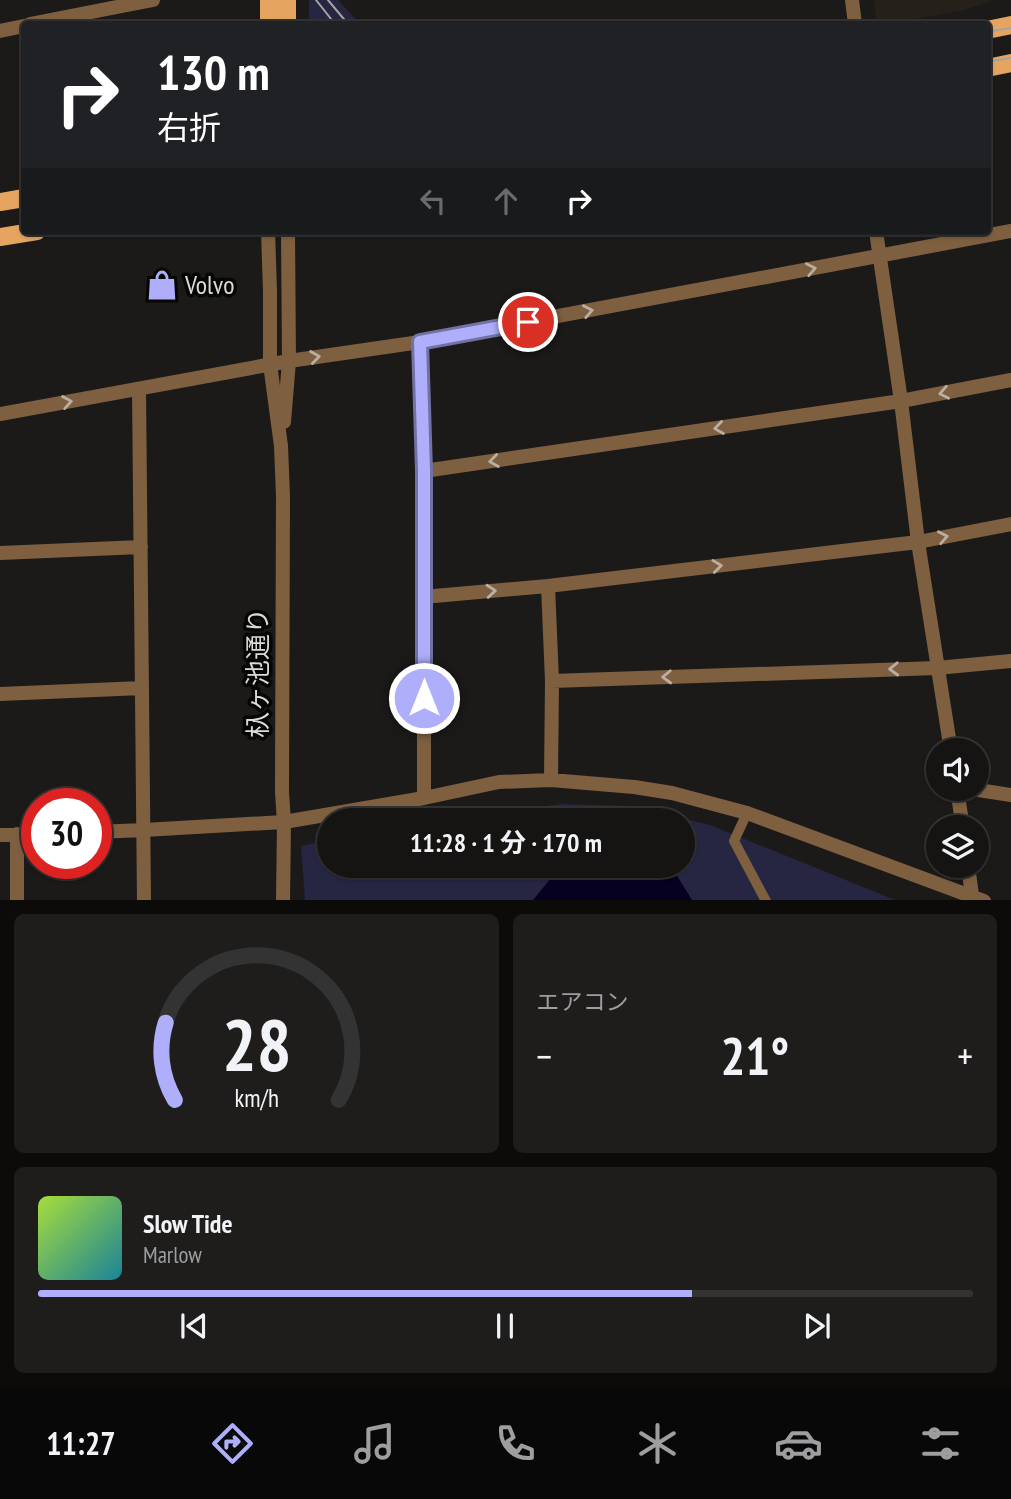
<!DOCTYPE html>
<html lang="ja">
<meta charset="utf-8">
<style>
:root{--surface:#151413;--page:#1e1d1c;--text:#f1f3f6;--muted:#9d9ea0;--line:#343333;--accent:#aeaefb}
body{margin:0;font-family:"PT Sans Narrow","Noto Sans JP",sans-serif;background:var(--page);color:var(--text);height:100vh;display:flex;flex-direction:column;font-size:26px;white-space:nowrap}
*{box-sizing:border-box;margin:0}
p{font-size:23px;color:var(--muted)}
.icon{flex:none;width:38px;height:38px;fill:none;stroke:currentColor;stroke-width:2;stroke-linecap:round;stroke-linejoin:round}
.map{position:relative;height:900px;overflow:hidden}
.drawer{display:flex;flex-direction:column;gap:14px;padding:14px;background:#0c0b0a;flex:1}
.drawer>*{flex:none}
.banner{position:absolute;left:21px;top:21px;width:970px;height:214px;border-radius:7px;box-shadow:0 2px 5px #0004,0 0 0 2px var(--line);background:#202124;color:#fff;overflow:hidden}
.controls{position:absolute;left:926px;top:738px;display:grid;gap:14px}
.controls a{display:grid;place-items:center;width:63px;height:63px;border-radius:50%;background:var(--surface);box-shadow:0 2px 5px #0004,0 0 0 2px var(--line);font-size:35px}
.speed{position:absolute;left:21px;top:788px;display:flex;gap:14px;font-size:35px;font-weight:700;text-align:center}
.speed>*{display:grid;place-content:center;width:91px;height:91px;border-radius:50%;background:var(--surface);box-shadow:0 2px 5px #0004,0 0 0 2px var(--line);line-height:1}
.speed .limit{border:10px solid #d22;background:#fff;color:#111}
.pin{position:absolute;display:grid;place-items:center;width:60px;height:60px;color:#fff;margin:-30px;border:4px solid #fff;border-radius:50%;box-shadow:0 2px 7px #0007}
.me{position:absolute;width:77px;margin:-38px;rotate:0deg;stroke-linejoin:round;filter:drop-shadow(0 0 5px #0008)}
.turn{display:flex;align-items:center;gap:24px;height:147px;padding:0 21px;font-size:32px}
.turn .icon{width:91px;height:91px;stroke-width:2.5}
.turn b{display:block;font-size:49px;line-height:60px}
.lanes{display:flex;align-items:center;height:66px;padding:0 21px;background:#0003;justify-content:center;gap:35px;direction:ltr}
.lanes .off{opacity:.35}
.big{font-size:52px;font-weight:700;line-height:1.1}
.drawer .tile{flex:1;display:flex;flex-direction:column;justify-content:center;gap:10px;min-width:0;padding:0 24px;border-radius:10px;background:var(--page)}
.drawer .dial{align-items:center;gap:0}
.dial svg{height:182px;overflow:visible;fill:none;stroke:var(--line);stroke-width:7;stroke-linecap:round;text-anchor:middle}
.dial text{fill:var(--text);stroke:none}
.song{display:flex;align-items:center;gap:21px}
.cover{width:84px;height:84px;border-radius:10px;background:linear-gradient(135deg,hsl(80 70% 55%),hsl(190 70% 35%))}
.played{height:7px;border-radius:4px;background:linear-gradient(90deg,var(--accent) 70%,var(--line) 70%)}
.keys{display:flex;justify-content:space-around;direction:ltr}
.heat{display:flex;justify-content:space-between;align-items:center;font-size:38px;direction:ltr}
.drawer .tiles{flex:1;display:grid;gap:14px;grid-template-columns:1fr 1fr}
.tile:last-child{grid-column:span 2}
.trip{position:absolute;left:317px;top:808px;width:378px;height:70px;border-radius:35px;background:var(--surface);box-shadow:0 2px 5px #0004,0 0 0 2px var(--line);font-weight:700;line-height:70px;text-align:center}
.tabs{display:flex;height:112px;justify-content:space-around;align-items:center;background:#080808;color:var(--muted)}
.tabs .icon{width:49px;height:49px}
.tabs .on{color:var(--accent)}
.tabs b{font-size:32px;color:var(--text)}
.map>svg:first-child{display:block}
.built{fill:#26201a}
.green{fill:#262642}
.water{fill:#060021}
.lines{fill:none;stroke-linecap:round;stroke-linejoin:round}
.service{stroke:#7e6040;stroke-width:10}
.minor{stroke:#7e6040;stroke-width:14}
.tertiary{stroke:#7e6040;stroke-width:14}
.primary{stroke:#e5a560;stroke-width:18}
.tram{stroke:#a5a3a2;stroke-width:2}
.oneway{stroke:#bbafa3}
.route-casing{stroke:#7171a3;stroke-width:18}
.route{stroke:#aeaefb;stroke-width:12}
.labels{text-anchor:middle;stroke-width:7;stroke-linejoin:round;paint-order:stroke}
.poi-label{font-size:26px;fill:#dcdad9;stroke:#060605;text-anchor:start}
.street-label{font-size:26px;fill:#dcdad9;stroke:#060605}
</style>
<div class="map">
<svg width="1011" height="901" viewBox="0 0 1011 901">
<rect width="100%" height="100%" fill="#1c1a19"/>
<path class="built" d="M874,0H994L965,10L886,24H881L876,18Z"/>
<path class="green" d="M309,0H338L360,24H309Z
M562,804L632,806L710,825L895,900H305L301,846L329,840V866H682V821H427Z"/>
<path class="water" d="M561,866H671L692,900H533Z"/>
<g class="lines">
<path class="service" d="M747,813L734,841L766,901"/>
<path class="minor" d="M852,0L855,24
M30,24L153,0
M0,31L24,26
M876,231L901,401L918,542L951,751
M420,342L424,471V798
M139,389L144,901
M0,414L289,361L420,342L1011,231
M424,471L901,401L1011,380
M0,553L141,547
M548,586L552,681L551,780
M423,597L548,586L918,542L1011,524
M552,681L937,668L1011,661
M0,694L142,688
M957,789L963,828
M972,789L1011,795
M284,822L424,798L499,782L551,780L634,787L672,793L747,813L984,901
M96,832L144,830
M17,834V901
M0,835L37,834
M968,866L972,895"/>
<path class="tertiary" d="M268,231L270,291V364L281,446L283,496L282,792L284,822L283,901
M284,422L289,361L288,231
M144,830L284,822"/>
<path class="primary" d="M287,0V24
M269,24V0
M987,30L1011,25
M987,68L1011,63
M0,202L24,198
M0,237L37,231"/>
<path class="tram" d="M316,0L335,24
M328,0L348,24
M987,32L1011,28
M987,62L1011,58"/>
</g>
<defs><path id="oneway-chevron" d="M-2-3.5L2.5 0L-2 3.5" fill="none" stroke-width="1.6" stroke-linecap="round" stroke-linejoin="round" transform="scale(1.75)"/></defs>
<g class="oneway">
<use href="#oneway-chevron" transform="translate(811 269) rotate(-11)"/>
<use href="#oneway-chevron" transform="translate(588 311) rotate(-11)"/>
<use href="#oneway-chevron" transform="translate(315 357) rotate(-8)"/>
<use href="#oneway-chevron" transform="translate(944 393) rotate(169)"/>
<use href="#oneway-chevron" transform="translate(67 402) rotate(-10)"/>
<use href="#oneway-chevron" transform="translate(719 428) rotate(172)"/>
<use href="#oneway-chevron" transform="translate(494 461) rotate(172)"/>
<use href="#oneway-chevron" transform="translate(943 537) rotate(-11)"/>
<use href="#oneway-chevron" transform="translate(717 566) rotate(-7)"/>
<use href="#oneway-chevron" transform="translate(491 591) rotate(-5)"/>
<use href="#oneway-chevron" transform="translate(894 669) rotate(178)"/>
<use href="#oneway-chevron" transform="translate(667 677) rotate(178)"/>
</g>
<g class="lines">
<g class="route-casing">
<path id="route" d="M424,698V471L420,342L528,322"/>
</g>
<use href="#route" class="route"/>
</g>
<defs>
<g id="shop-bare" transform="scale(2.415)"><path d="M-5-2.5h2.3a2.7 3.5 0 0 1 5.4 0H5L5.5 6h-11ZM-1.5-2.5h3a1.5 2.3 0 0 0-3 0Z" fill="#aeaefb" stroke="#060605" stroke-width="2.5" paint-order="stroke"/></g>
</defs>
<g fill-rule="evenodd">
<use href="#shop-bare" x="162" y="285"/>
</g>
<g class="labels">
<g class="poi-label">
<text x="185" y="294">Volvo</text>
</g>
<g class="street-label">
<text transform="translate(258 673) rotate(-90)" y="9">杁ヶ池通り</text>
</g>
</g>
</svg>
<div class="controls">
<a><svg class="icon" aria-label="sound" viewBox="0 0 24 24"><path d="M4 9h4l5-4v14l-5-4H4zM17 9q2 3 0 6"/></svg></a>
<a><svg class="icon" aria-label="layers" viewBox="0 0 24 24"><path d="M12 4l9 5-9 5-9-5zM3 14l9 5 9-5"/></svg></a>
</div>
<div class="speed"><div class="limit">30</div></div>
<div class="pin" style="left:528px;top:322px;background:#d93025"><svg class="icon" aria-label="arrive" viewBox="0 0 24 24"><path d="M6 21V4h12l-3 4 3 4H6"/></svg></div>
<svg class="me" style="left:424px;top:698px" viewBox="-20 -20 40 40"><circle r="17" fill="#aeaefb" stroke="#fff" stroke-width="3"/><path d="M0-11L8 9 0 5-8 9z" fill="#fff"/></svg>
<div class="trip">11:28 · 1 分 · 170 m</div>
<div class="banner">
<div class="turn"><svg class="icon" aria-label="right" viewBox="0 0 24 24"><path d="M7 20v-9h11M14 6l5 5-5 5"/></svg><div><b>130 m</b>右折</div></div>
<div class="lanes"><svg class="icon off" aria-label="left" viewBox="0 0 24 24"><path d="M17 20v-9H6M10 6l-5 5 5 5"/></svg><svg class="icon off" aria-label="ahead" viewBox="0 0 24 24"><path d="M12 20V5M6 11l6-6 6 6"/></svg><svg class="icon" aria-label="right" viewBox="0 0 24 24"><path d="M7 20v-9h11M14 6l5 5-5 5"/></svg></div>
</div>
</div>
<section class="drawer">
<div class="tiles">
<div class="tile dial"><svg viewBox="0 0 100 80">
<path d="M14 69A42 42 0 1 1 86 69"/>
<path d="M14 69A42 42 0 0 1 10 35" stroke="#aeaefb"/>
<text x="50" y="56" font-size="32" font-weight="700">28</text>
<text x="50" y="72" font-size="11">km/h</text>
</svg></div>
<div class="tile"><p>エアコン</p>
<div class="heat"><a>−</a><b class="big">21°</b><a>+</a></div>
</div>
<div class="tile">
<div class="song"><i class="cover"></i><div><b>Slow Tide</b><p>Marlow</p></div></div>
<div class="played"></div>
<div class="keys"><svg class="icon" aria-label="previous" viewBox="0 0 24 24"><path d="M18 5L8 12l10 7zM5 5v14"/></svg><svg class="icon" aria-label="pause" viewBox="0 0 24 24"><path d="M8 5v14M16 5v14"/></svg><svg class="icon" aria-label="next" viewBox="0 0 24 24"><path d="M6 5l10 7-10 7zM19 5v14"/></svg></div>
</div>
</div>
</section>
<nav class="tabs">
<b>11:27</b>
<svg class="icon on" aria-label="directions" viewBox="0 0 24 24"><path d="M12 3l9 9-9 9-9-9zM9 14v-3h6M13 9l2 2-2 2"/></svg>
<svg class="icon" aria-label="music" viewBox="0 0 24 24"><path d="M9 18V5l10-2v13"/><circle cx="6" cy="18" r="3"/><circle cx="16" cy="16" r="3"/></svg>
<svg class="icon" aria-label="phone" viewBox="0 0 24 24"><path d="M5 4h4l2 5-3 2q2 4 5 5l2-3 5 2v4C11 20 4 13 5 4z"/></svg>
<svg class="icon" aria-label="climate" viewBox="0 0 24 24"><path d="M12 3v18M4 7l16 10M4 17L20 7"/></svg>
<svg class="icon" aria-label="car" viewBox="0 0 24 24"><path d="M5 17H2v-5l4-1 3-4h7l3 4 3 1v5h-3M9 17h6M6 11h13"/><circle cx="7" cy="17" r="2"/><circle cx="17" cy="17" r="2"/></svg>
<svg class="icon" aria-label="filters" viewBox="0 0 24 24"><path d="M4 7h16M4 17h16"/><circle cx="9" cy="7" r="2"/><circle cx="15" cy="17" r="2"/></svg>
</nav>
